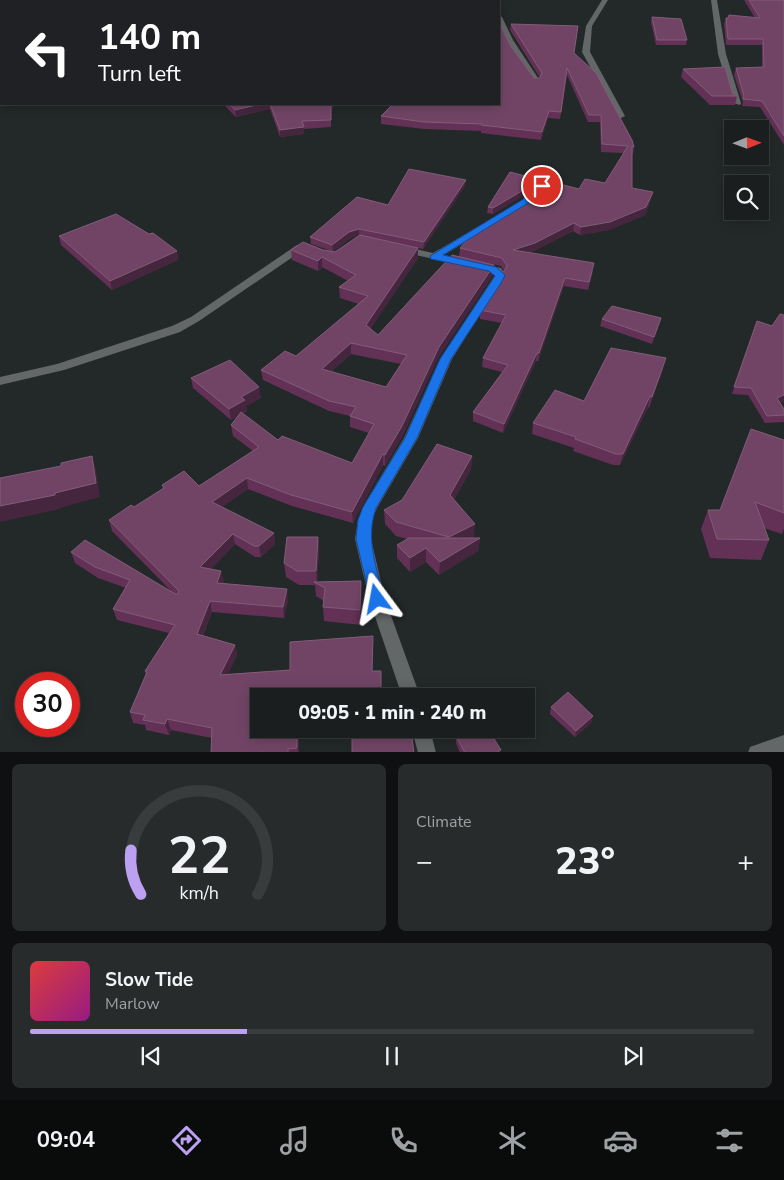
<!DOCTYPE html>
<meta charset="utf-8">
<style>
:root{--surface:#1a1e1f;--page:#272b2c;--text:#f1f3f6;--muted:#9fa2a4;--line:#383c3d;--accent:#bca0f2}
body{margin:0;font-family:"Nunito Sans",sans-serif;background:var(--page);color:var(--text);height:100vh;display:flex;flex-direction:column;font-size:19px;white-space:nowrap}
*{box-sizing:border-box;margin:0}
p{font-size:16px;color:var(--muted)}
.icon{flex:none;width:28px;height:28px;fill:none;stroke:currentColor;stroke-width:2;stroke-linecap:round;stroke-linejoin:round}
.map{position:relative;height:752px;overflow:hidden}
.drawer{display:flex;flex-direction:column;gap:12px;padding:12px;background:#0e1011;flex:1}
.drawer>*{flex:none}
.hud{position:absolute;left:0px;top:0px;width:500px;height:105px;box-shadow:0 2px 12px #0003,0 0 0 1px var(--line);background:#202124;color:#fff;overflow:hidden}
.needle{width:32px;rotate:89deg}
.controls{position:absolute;left:724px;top:120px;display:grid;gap:10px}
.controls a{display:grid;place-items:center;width:45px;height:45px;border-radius:0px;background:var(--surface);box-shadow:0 2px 12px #0003,0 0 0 1px var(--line);font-size:25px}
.speed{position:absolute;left:15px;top:672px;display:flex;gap:10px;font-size:25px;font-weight:700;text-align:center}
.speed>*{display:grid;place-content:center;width:65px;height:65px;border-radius:50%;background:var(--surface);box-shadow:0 2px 12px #0003,0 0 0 1px var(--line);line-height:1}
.speed .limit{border:8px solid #d22;background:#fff;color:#111}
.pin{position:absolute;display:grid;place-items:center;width:42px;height:42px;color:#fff;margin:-21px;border:2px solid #fff;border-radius:50%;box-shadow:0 1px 5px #0007}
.me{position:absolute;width:55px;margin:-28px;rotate:347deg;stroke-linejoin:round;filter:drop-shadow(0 0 4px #0008)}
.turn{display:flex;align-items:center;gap:18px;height:105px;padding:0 15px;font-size:22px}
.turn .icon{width:65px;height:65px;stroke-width:2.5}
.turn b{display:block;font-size:35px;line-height:42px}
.big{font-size:38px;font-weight:800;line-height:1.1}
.drawer .card{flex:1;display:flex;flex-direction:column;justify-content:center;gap:8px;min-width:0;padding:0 18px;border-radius:8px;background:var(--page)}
.drawer .dial{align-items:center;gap:0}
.dial svg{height:130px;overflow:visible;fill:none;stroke:var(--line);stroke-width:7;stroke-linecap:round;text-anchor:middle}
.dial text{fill:var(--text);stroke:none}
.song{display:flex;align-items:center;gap:15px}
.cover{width:60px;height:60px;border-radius:8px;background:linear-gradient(135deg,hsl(0 70% 55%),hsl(310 70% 35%))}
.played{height:5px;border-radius:2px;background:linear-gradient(90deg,var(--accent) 30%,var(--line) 30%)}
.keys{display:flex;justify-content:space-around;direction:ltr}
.heat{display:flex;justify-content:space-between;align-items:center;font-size:28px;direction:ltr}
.drawer .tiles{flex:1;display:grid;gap:12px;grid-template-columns:1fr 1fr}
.card:last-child{grid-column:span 2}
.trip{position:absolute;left:250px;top:688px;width:285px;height:50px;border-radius:0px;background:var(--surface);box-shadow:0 2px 12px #0003,0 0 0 1px var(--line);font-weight:800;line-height:50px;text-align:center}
.tab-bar{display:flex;height:80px;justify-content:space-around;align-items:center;background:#0a0c0c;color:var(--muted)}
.tab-bar .icon{width:35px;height:35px}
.tab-bar .active{color:var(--accent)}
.tab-bar b{font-size:22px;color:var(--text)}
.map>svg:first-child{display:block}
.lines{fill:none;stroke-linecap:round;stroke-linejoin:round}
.minor{fill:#646767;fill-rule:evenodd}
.wall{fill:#643156;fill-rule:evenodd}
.shaded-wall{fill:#45263e}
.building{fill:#714465;stroke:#815c78;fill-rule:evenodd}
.route{fill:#1a73e8;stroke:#114b97}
</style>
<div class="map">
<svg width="784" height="753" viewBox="0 0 784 753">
<rect width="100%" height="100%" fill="#232829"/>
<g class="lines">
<path class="minor" d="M351,0H357V1H351Z
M412,0H418V1H412Z
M492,0H498V1H492Z
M602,0H608L592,26L590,52L625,116L621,118L617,116L582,52L586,26Z
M711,0H717L726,54L741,103L740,105L733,103L718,54Z
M499,15L502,17L513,40L540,81L539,83H533C521,64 497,38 499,15Z
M0,65H1V69H0Z
M488,221L493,224L492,226L444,255L501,268L505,275L452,359L418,438L377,508L372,520L371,539L385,599L420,696H402L369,599L355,539L358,520L365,503L404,438L440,359L495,275L493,272L402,252L397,249L402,246L433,253Z
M305,244L309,245L310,247L309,249L303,250L199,321L180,332L64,370L0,385V377L57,364L172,326L191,317L297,245Z
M412,729H430L436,753H418Z
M784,735V753H748L750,747Z"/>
</g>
<path class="wall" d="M744,0H784V145L760,107L742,106L743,102L734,75L736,68L762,67V45H726L724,24L726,18H755Z
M652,17L687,40L686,45H656L651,22Z
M511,24L574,53L634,147L633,154H632V188L651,199L645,215L609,230L580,235L573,231L534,251L529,252L593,271L588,290L564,286L538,361H536L503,433L473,421V412L502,372L482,367L483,358L502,323L480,319V310L504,271L501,266L459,257L460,248L579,189L605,183L624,153L601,152L600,122H588L567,75L560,119L548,118L541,140L481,133V131L424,129L381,124V116L501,27L510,45L534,78H540L510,30Z
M683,69L737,96L735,105H710L681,77Z
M223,104H334L331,110V127L304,129V134L280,137L270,109L236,117Z
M536,185L521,197L493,214L487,213L488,207Z
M465,186L423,249L418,248V258L370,329L378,335L494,265L493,275L438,358L402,437L385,466L383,465L353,523L292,506L248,489L222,507L274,533L275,544L261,557H255L235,544L211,569L224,582L223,583L288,600L284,618L212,612L203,636L235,645L237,655L228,674L290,670L373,647L372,671L259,696V729H298L299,753H211L212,738L171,730L169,735L146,730L145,725L133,723L130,712L146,675L145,671L169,633L117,620L113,609L126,588L98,578L75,563L71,552L172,592L112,531L109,520L134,507L163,489L162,485L199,486L253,451L233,436L231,425L238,416L231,420L193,388L191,378L261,398L246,406L247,411L242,414L278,440L352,463L369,433L350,427V416L329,411L263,380L261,370L296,356L359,304L340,298L339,287L348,281L322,267L318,271L292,260L291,250H323L331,251L311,244L310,237L388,205ZM359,235H360L335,252H333L349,239ZM351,354L401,364L386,387L331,372Z
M59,236L177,251L178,260L112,290L61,245Z
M784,315V401L780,403L784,409V422L765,423L748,395L732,394L757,321L772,326Z
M661,318L659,325L652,344L600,326L602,319Z
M663,369L649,408L648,407L620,465H613L573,451L574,448L532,434L533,423L584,401Z
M784,440V529L782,534L764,528L769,540L761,560L710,558L701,529L708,510H720Z
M472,456L471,469L454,500L474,538H480L478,551L439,575L426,562L410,572L397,558V545L407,539L396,536L385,524L384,510L402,500Z
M318,537L319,551L317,582L361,581V625L324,621L323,607L324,601L316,596L315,585H299L286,577L284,563Z
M551,707L593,716L591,723L575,737L550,714Z
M456,736L500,753H460L456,743Z"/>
<path class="shaded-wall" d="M261,104H269L270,109L236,117L235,110Z
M331,104H334L331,110V127Z
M549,111L548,118L541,140L542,132Z
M304,127V134L280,137V130Z
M537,179L536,185L521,197L493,214V208Z
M466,180L465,186L423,249L424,242Z
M653,192L651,199L645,215L609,230L580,235L581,227Z
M574,223L573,231L534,251L512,258L513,250Z
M359,229V235L349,239L333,252L332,245L349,232Z
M418,248V258L366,336V325Z
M177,251L178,260L112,290L110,281Z
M322,257V267L318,271V261Z
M494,265L493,275L438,358L402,437L385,466V455L439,347Z
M565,278L564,286L538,361L539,353Z
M661,318L659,325L652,344L654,337Z
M351,343V354L322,380V369Z
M537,353L536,361L503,433L504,424Z
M666,358L663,369L649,408L652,397Z
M259,387L261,398L246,406L247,411L231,420L229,409L241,397Z
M784,395V401L775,405L777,398Z
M650,396L648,407L620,465L623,454Z
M383,454V465L353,523L352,512Z
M92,456L96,470L100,497L60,508V509L0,522V506L55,493Z
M472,456L471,469L449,509L450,495Z
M247,478L248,489L214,513L212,502Z
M475,524L474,538L448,550L449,537Z
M274,533L275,544L261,557L259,546Z
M233,534L235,544L203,578L200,567Z
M318,537L319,551L317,585L316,571Z
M480,538L478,551L439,575L440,562Z
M426,548V562L410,572V558Z
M221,571L224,582L219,594L217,583Z
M361,581L362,596L361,625L360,610Z
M287,589L288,600L284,618L283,607Z
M210,601L212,612L199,645L197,634Z
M235,645L237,655L223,686L220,675Z
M593,716L591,723L575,737L576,731Z
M167,719L171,730L169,735L165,724Z
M297,729H298L299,753L297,748Z"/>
<path class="building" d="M92,0H139L140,1H93Z
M284,0H350L351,1H283Z
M749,0H784V136L762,101L743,99L744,96L736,68L764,67L763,39H728L726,18H728L729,15L760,18Z
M652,17L681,19L687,40H657Z
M499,20L501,27L510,45L534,78H540L542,73L511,24L578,26L574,53L596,73L632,140L634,147L632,146V188L653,192L646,207L610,222L581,227L574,223L535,243L513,250L594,263L589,282L565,278L539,353H537L504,424L473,412L508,365L483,358L506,315L480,310L507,266L502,258L460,248L478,228L530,197L548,181L579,189L585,179L605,183L628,146L602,144L601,115H589L567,68L561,112L549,111L542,132L481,125L482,124L424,122L381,116L393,104H499Z
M1,27V59L0,57V28Z
M725,67L733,95L737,96H712L683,69Z
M229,104H261L235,110Z
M270,104H331V120L302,121L304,127L280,130Z
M409,169L466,180L424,242L359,229L349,232L332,245L310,237L357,197L388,205Z
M510,172L537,179L522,191L493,208L488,207Z
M116,214L149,234L153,233L177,251L110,281L59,236Z
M360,235L418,248L366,325L378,335L452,255L494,265L439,347L402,426L385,455L383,454L352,512L291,495L247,478L212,502L274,533L259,546H254L233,534L200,567L221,571L217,583L287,589L283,607L210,601L197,634L235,645L220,675L290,670V642L373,636L372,671H381V696H259V729H297V748L288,749V753H263V752L256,753H211L212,728L167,719L165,724L143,720L145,715L130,712L147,672L145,671L175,625L113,609L130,580L95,567L71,552L85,540L177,595L179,591L109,520L131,505L134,507L164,488L162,485L184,471L199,486L259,447L231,425L241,412L278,440L282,436L352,463L374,424L350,416L356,407L329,401L261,370L285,351L296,356L368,296L339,287L356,275L322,257L318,261L291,250L303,242L323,250L335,252ZM351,343L407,355L386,387L322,369Z
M612,306L661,318L654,337L602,319Z
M780,314L784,315V395L777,398L784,409V415L767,416L751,388L734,387L757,321L772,326Z
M611,348L666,358L652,397L650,396L623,454H616L575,439L576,437L533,423L555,390L584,401Z
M230,360L259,387L241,397L245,400L229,409L191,378Z
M751,429L784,440V513L755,502L769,540L717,539L708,510H720Z
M437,444L472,456L450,495L475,524L449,537L396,522L384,510L402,500Z
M92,456L96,483L55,493V495L0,506V478L61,466V463Z
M287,537H318L316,571H297L284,563Z
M409,538H480L440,562L426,548L410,558L397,545Z
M361,581L360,610L323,607L325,588L314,582Z
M568,692L593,716L576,731L551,707Z
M352,729H411L414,753H352Z
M473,729H488L501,750L496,753H465L456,736Z"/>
<path class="route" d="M542,184L546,186L545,188L528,203L443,255L496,267L505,275L501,283L451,359L417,438L376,508C365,540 377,567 384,599L382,603L377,605L371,603L356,539L358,520L363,507L405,438L440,359L495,276L489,271L431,259L430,256L522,200Z"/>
</svg>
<div class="controls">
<a><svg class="needle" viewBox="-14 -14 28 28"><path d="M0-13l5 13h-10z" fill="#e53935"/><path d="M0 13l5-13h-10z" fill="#9fa2a4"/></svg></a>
<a><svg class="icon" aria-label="search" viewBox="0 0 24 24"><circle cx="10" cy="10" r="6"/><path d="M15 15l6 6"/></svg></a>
</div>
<div class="speed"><div class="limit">30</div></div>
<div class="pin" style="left:542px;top:186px;background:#d93025"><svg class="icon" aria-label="arrive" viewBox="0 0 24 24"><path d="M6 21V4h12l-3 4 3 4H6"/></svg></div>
<svg class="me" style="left:377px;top:599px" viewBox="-20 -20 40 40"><path d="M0-17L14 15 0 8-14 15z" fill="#1a73e8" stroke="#fff" stroke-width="4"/></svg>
<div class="trip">09:05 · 1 min · 240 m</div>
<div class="hud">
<div class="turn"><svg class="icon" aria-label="left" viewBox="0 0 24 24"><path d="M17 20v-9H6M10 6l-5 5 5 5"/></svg><div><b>140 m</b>Turn left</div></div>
</div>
</div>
<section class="drawer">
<div class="tiles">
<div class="card dial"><svg viewBox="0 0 100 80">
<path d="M14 69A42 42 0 1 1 86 69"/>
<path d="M14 69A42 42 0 0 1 8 42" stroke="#bca0f2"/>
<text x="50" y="56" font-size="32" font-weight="700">22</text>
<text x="50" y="72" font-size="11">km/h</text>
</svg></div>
<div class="card"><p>Climate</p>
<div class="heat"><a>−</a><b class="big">23°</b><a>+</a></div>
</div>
<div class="card">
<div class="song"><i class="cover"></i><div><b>Slow Tide</b><p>Marlow</p></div></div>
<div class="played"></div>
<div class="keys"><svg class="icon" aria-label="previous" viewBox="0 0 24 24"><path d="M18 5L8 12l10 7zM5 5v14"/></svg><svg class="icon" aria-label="pause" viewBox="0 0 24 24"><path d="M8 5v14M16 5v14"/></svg><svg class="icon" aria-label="next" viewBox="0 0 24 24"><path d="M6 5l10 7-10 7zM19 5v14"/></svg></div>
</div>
</div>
</section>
<nav class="tab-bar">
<b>09:04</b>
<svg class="icon active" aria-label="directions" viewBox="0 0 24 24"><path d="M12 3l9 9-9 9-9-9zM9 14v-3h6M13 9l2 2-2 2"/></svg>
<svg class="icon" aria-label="music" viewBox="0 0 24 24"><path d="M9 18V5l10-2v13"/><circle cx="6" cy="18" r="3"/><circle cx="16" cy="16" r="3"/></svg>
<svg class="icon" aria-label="phone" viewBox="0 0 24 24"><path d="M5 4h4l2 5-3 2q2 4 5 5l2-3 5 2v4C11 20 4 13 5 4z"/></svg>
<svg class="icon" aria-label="climate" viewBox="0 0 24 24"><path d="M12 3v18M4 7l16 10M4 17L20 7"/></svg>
<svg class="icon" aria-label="car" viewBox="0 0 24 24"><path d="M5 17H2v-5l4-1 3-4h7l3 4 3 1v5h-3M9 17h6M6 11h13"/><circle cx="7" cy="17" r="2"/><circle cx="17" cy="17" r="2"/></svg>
<svg class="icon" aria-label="filters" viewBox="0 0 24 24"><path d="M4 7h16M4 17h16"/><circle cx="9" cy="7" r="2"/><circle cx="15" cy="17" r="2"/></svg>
</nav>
